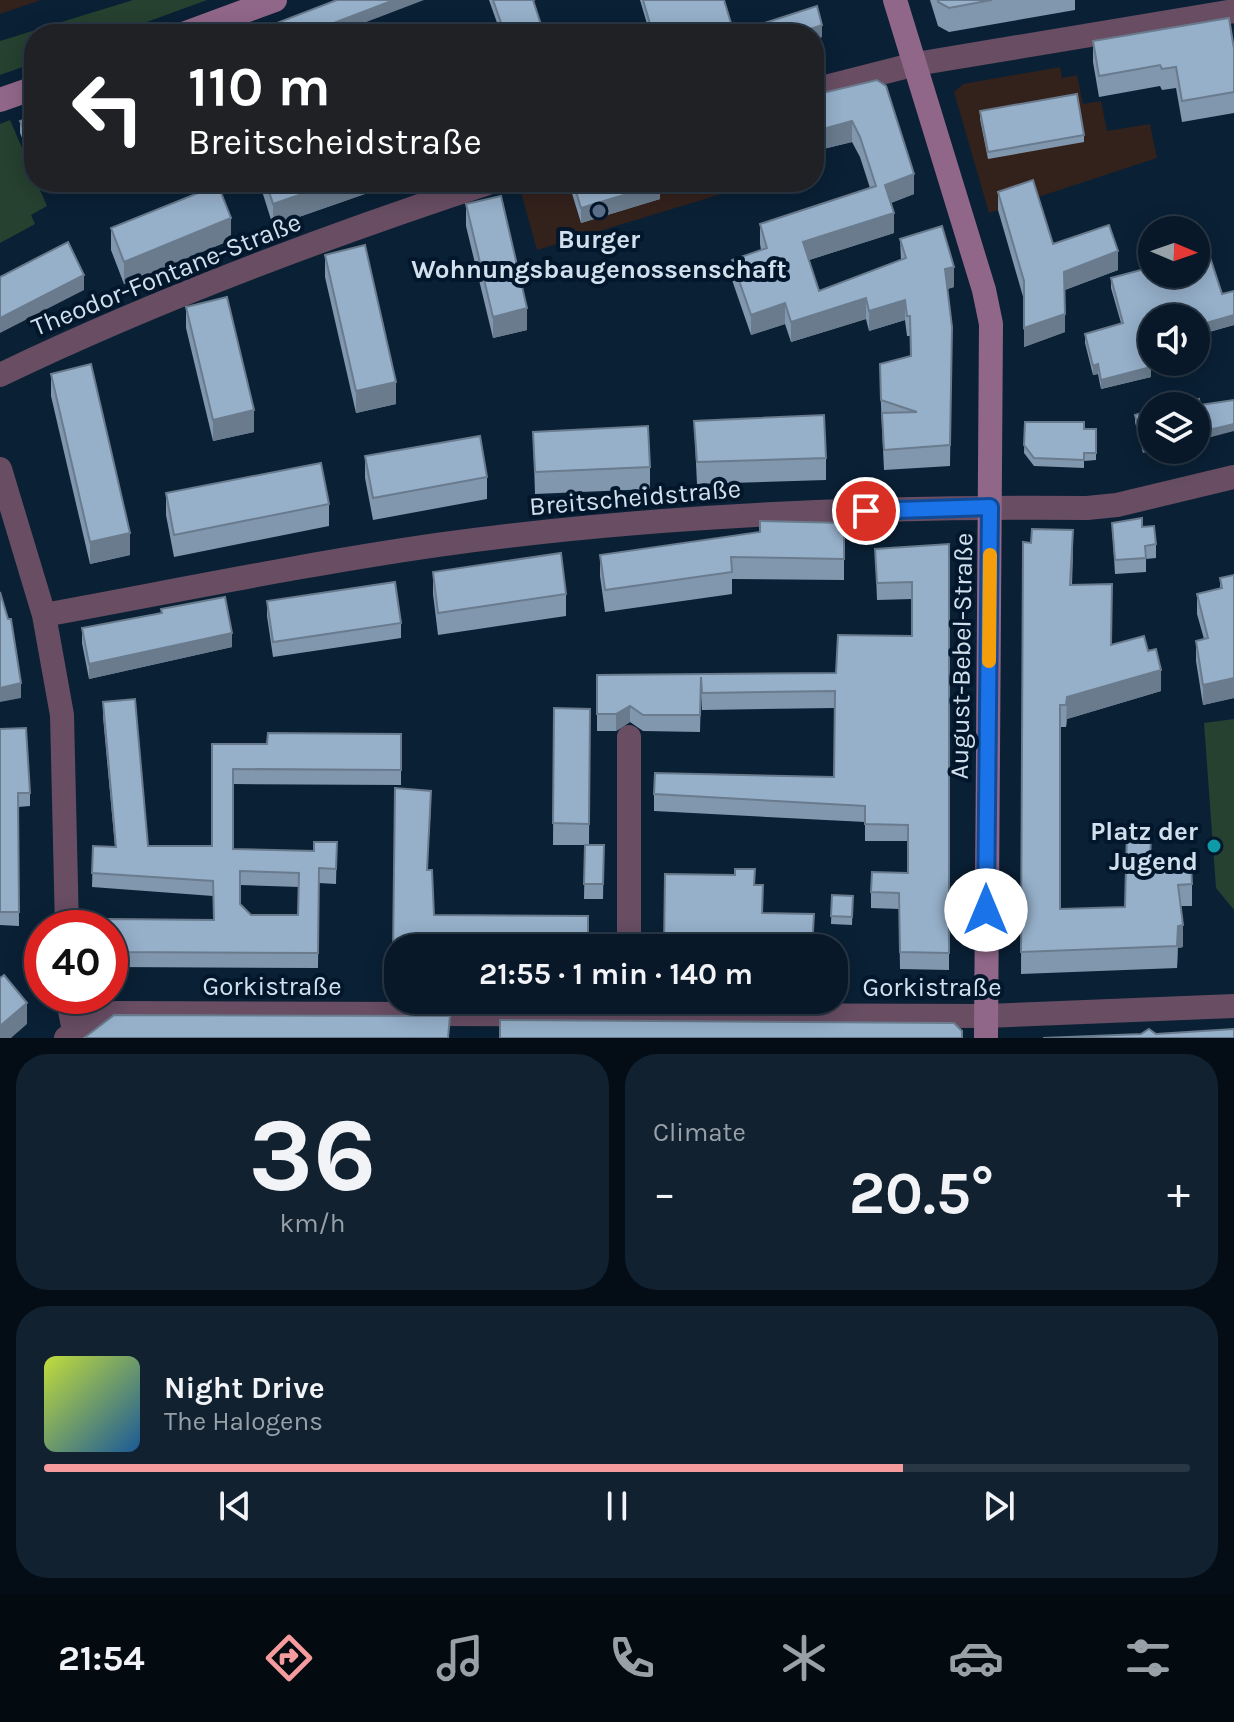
<!DOCTYPE html>
<meta charset="utf-8">
<style>
:root{--surface:#081828;--page:#112130;--text:#f1f3f6;--muted:#98a0a8;--line:#293745;--accent:#f59b9d}
body{margin:0;font-family:Karla,sans-serif;background:var(--page);color:var(--text);height:100vh;display:flex;flex-direction:column;font-size:30px;white-space:nowrap}
*{box-sizing:border-box;margin:0}
p{font-size:26px;color:var(--muted)}
.icon{flex:none;width:44px;height:44px;fill:none;stroke:currentColor;stroke-width:2;stroke-linecap:round;stroke-linejoin:round}
.map{position:relative;height:1038px;overflow:hidden}
.sheet{display:flex;flex-direction:column;gap:16px;padding:16px;background:#040d16;flex:1}
.sheet>*{flex:none}
.guide{position:absolute;left:24px;top:24px;width:800px;height:168px;border-radius:32px;box-shadow:0 4px 20px #0003,0 0 0 2px var(--line);background:#202124;color:#fff;overflow:hidden}
.needle{width:52px;rotate:92deg}
.buttons{position:absolute;left:1138px;top:216px;display:grid;gap:16px}
.buttons a{display:grid;place-items:center;width:72px;height:72px;border-radius:50%;background:var(--surface);box-shadow:0 4px 20px #0003,0 0 0 2px var(--line);font-size:40px}
.speed{position:absolute;left:24px;top:910px;display:flex;gap:16px;font-size:40px;font-weight:700;text-align:center}
.speed>*{display:grid;place-content:center;width:104px;height:104px;border-radius:50%;background:var(--surface);box-shadow:0 4px 20px #0003,0 0 0 2px var(--line);line-height:1}
.speed .limit{border:12px solid #d22;background:#fff;color:#111}
.pin{position:absolute;display:grid;place-items:center;width:68px;height:68px;color:#fff;margin:-34px;border:4px solid #fff;border-radius:50%;box-shadow:0 2px 8px #0007}
.me{position:absolute;width:88px;margin:-44px;rotate:0deg;stroke-linejoin:round;filter:drop-shadow(0 0 6px #0008)}
.turn{display:flex;align-items:center;gap:28px;height:168px;padding:0 32px;font-size:36px}
.turn .icon{width:104px;height:104px;stroke-width:2.5}
.turn b{display:block;font-size:56px;line-height:68px}
.big{font-size:60px;font-weight:700;line-height:1.1}
.sheet .widget{flex:1;display:flex;flex-direction:column;justify-content:center;gap:12px;min-width:0;padding:0 28px;border-radius:32px;background:var(--page)}
.sheet .dial{align-items:center;gap:0}
.dial b{font-size:104px;line-height:1}
.song{display:flex;align-items:center;gap:24px}
.cover{width:96px;height:96px;border-radius:12px;background:linear-gradient(135deg,hsl(70 70% 55%),hsl(210 70% 35%))}
.played{height:8px;border-radius:4px;background:linear-gradient(90deg,var(--accent) 75%,var(--line) 75%)}
.keys{display:flex;justify-content:space-around;direction:ltr}
.heat{display:flex;justify-content:space-between;align-items:center;font-size:44px;direction:ltr}
.sheet .tiles{flex:1;display:grid;gap:16px;grid-template-columns:1fr 1fr}
.widget:last-child{grid-column:span 2}
.trip{position:absolute;left:384px;top:934px;width:464px;height:80px;border-radius:32px;background:var(--surface);box-shadow:0 4px 20px #0003,0 0 0 2px var(--line);font-weight:700;line-height:80px;text-align:center}
.tab-bar{display:flex;height:128px;justify-content:space-around;align-items:center;background:#030a10;color:var(--muted)}
.tab-bar .icon{width:56px;height:56px}
.tab-bar .on{color:var(--accent)}
.tab-bar b{font-size:36px;color:var(--text)}
.map>svg:first-child{display:block}
.commercial{fill:#33211c}
.green{fill:#264130}
.lines{fill:none;stroke-linecap:round;stroke-linejoin:round}
.street{stroke:#684d63;stroke-width:24}
.secondary{stroke:#916789;stroke-width:24}
.wall{fill:#8197ae;fill-rule:evenodd}
.shaded-wall{fill:#697b8d}
.building{fill:#96b0ca;stroke:#697b8d;stroke-width:2;fill-rule:evenodd}
.route-casing{stroke:#114b97;stroke-width:20}
.route{stroke:#1a73e8;stroke-width:14}
.slow{stroke:#f59e0b;stroke-width:14}
.service-dot{fill:#5c6f8a;stroke:#02172b;stroke-width:3}
.culture-dot{fill:#0f9aa8;stroke:#02172b;stroke-width:3}
.labels{text-anchor:middle;stroke-width:8;stroke-linejoin:round;paint-order:stroke}
.poi-label{font-size:26px;font-weight:bold;fill:#d2e0ee;stroke:#02172b}
.street-label{font-size:26px;fill:#d2e0ee;stroke:#02172b}
</style>
<div class="map">
<svg width="1234" height="1038" viewBox="0 0 1234 1038">
<rect width="100%" height="100%" fill="#0a2035"/>
<path class="commercial" d="M0,0H41L0,14Z
M1060,67L1062,78L1077,75L1083,104L1101,101L1107,131L1150,124L1157,158L989,213L954,92L963,84Z
M550,182H739L741,188L537,250L521,192Z"/>
<path class="green" d="M133,0H207L114,34H34V63L0,75V41Z
M10,120L47,206L31,215L35,224L0,243V124Z
M1234,719V910L1216,888L1204,723Z"/>
<g class="lines">
<path class="street" d="M814,90L916,64L1234,11
M0,375C158,299 324,237 491,182
M0,469L44,615L62,715L67,928
M44,615C175,591 305,564 437,545C652,515 870,506 1087,508L1117,505L1234,477
M629,948V737
M67,996L74,1031
M66,1038L98,1017L116,1013L986,1016L1234,1006"/>
<path class="secondary" d="M895,0L984,290L991,324L986,1038
M183,34L275,0
M0,100L34,88"/>
</g>
<path class="wall" d="M489,0H536L533,1L544,34H501Z
M640,0H724L734,33L817,6L822,25V37L814,40V34H650Z
M930,0H1075V10L949,32L938,26Z
M1093,41L1234,49V113L1182,122L1176,88L1162,90L1160,86L1099,97L1093,62Z
M877,80L914,194L891,203L894,233L809,260L819,291L901,260L900,239L954,287L947,289L952,327L950,466L884,470L880,384L911,356L910,336H907L905,320L869,331L866,319L791,342L785,324L751,335L732,280V260L761,250L760,244V224L870,188L860,157L852,142L823,149L814,115V95Z
M980,111L1084,135V142L988,159L980,119Z
M34,116V150L28,152L20,133V121Z
M262,182H382V188L273,226L262,191Z
M570,182H659L660,199L581,223L570,187Z
M998,192L1053,244L1118,270L1065,290V332L1024,347V300L998,210Z
M466,204L527,330L493,338L466,226Z
M111,228L231,240L124,284L111,250Z
M325,255L396,404L356,413L325,277Z
M1111,278L1222,294L1234,291V325L1199,335L1202,355L1151,369V377L1101,389L1098,374L1093,375L1085,343V334L1121,323L1111,288Z
M186,307L254,432L213,441L186,328Z
M51,374L130,555L90,564L51,396Z
M1152,410L1143,453L1135,422V415Z
M694,421L826,458V480L697,484Z
M1025,422L1096,429V460L1084,461V468L1034,466L1024,453Z
M533,432L650,467V489L535,494Z
M365,456L487,477V499L373,520L365,478Z
M166,493L329,504V526L174,557L166,515Z
M844,523V580L732,579V594L605,612L600,576V555Z
M1112,523L1142,527L1156,544V558L1146,559V572L1115,574Z
M1023,542L1073,552L1072,585L1111,645L1161,691L1067,719L1066,727H1060V909L1125,907L1150,867L1192,884V906H1181L1183,947L1178,948L1177,968L1021,974Z
M949,544V970L900,969L899,909L871,908V892L908,873V841H865V822L654,811V794L834,777L835,708L702,710L701,693L700,732L643,731L630,722L616,731H597V675L836,673L912,636V599L877,600L875,549Z
M433,572L566,594V616L438,635L433,594Z
M1234,575V698L1203,705L1196,661V641L1204,639L1197,614V594L1220,589V578Z
M267,601L401,623V638L273,657L267,616Z
M161,613L232,647L89,679L82,643V628Z
M103,702L148,846H212V744H267L401,734V785L233,784V849L314,851L337,842L336,884L319,883L318,968L110,967V928L214,920L213,896L92,887L93,846L115,847L103,717ZM240,885L299,887L298,915H251L240,904Z
M554,708L590,709L589,845H604L603,899H584L585,845H553Z
M0,729L30,793V806L18,807L19,926L0,925Z
M395,788L431,806L427,870L398,948V968H393Z
M832,895L853,896L852,925L831,924Z"/>
<path class="shaded-wall" d="M394,0H424L335,34H305Z
M822,25V37L814,40V34H796Z
M852,121V142L823,149V129Z
M34,138V150L28,152V140Z
M914,174V194L885,205V185Z
M337,182H382V188L273,226V204Z
M735,182H741V188L720,194V187Z
M660,184V199L581,223V208Z
M894,213V233L803,262V242Z
M231,218V240L124,284V262Z
M1118,251V270L1064,290V272Z
M954,267V287L945,290V269Z
M84,275V290L0,333V318Z
M866,298V319L791,342V322Z
M905,300V320L869,331V311Z
M785,303V324L751,335V315Z
M527,308V330L493,338V317Z
M1065,314V332L1024,347V328Z
M1234,315V325L1196,335V326Z
M1202,345V355L1196,356V347Z
M1152,359V362H1176L1151,369V377L1101,389V380Z
M1098,364V374L1093,375V366Z
M396,382V404L356,413V391Z
M254,410V432L213,441V420Z
M1234,424V431L1196,441V433Z
M1152,444V450H1157L1143,453V446Z
M1073,530V552L1070,607V585Z
M130,533V555L90,564V542Z
M232,633V647L89,679V664Z
M1161,670V691L1067,719L1066,727L1067,697Z
M1234,678V698L1203,705V685Z
M21,683V698L0,702V688Z
M630,706V722L616,731V714Z
M1183,925V947L1178,948L1177,968L1178,926Z
M27,1003V1024L11,1038H0V1026Z"/>
<path class="building" d="M337,0H394L305,34H248Z
M493,0H533L544,34H505Z
M643,0H724L734,33L817,6L822,25L796,34H653Z
M938,0H992L949,8L938,2Z
M1229,18L1234,49V92L1182,101L1176,67L1162,69L1160,65L1099,76L1093,41Z
M877,80L886,86L914,174L885,185L894,213L803,242L819,291L906,258L900,239L942,226L954,267L945,269L952,327L950,445L884,450L882,413L917,412L881,400L880,364L911,356L910,316H907L905,300L869,311L866,298L791,322L785,303L751,315L732,260L767,248L760,224L876,186L860,137L852,121L823,129L814,95Z
M1077,94L1084,135L988,152L980,111Z
M34,116V138L28,140L20,121Z
M1033,180L1053,244L1109,225L1118,251L1064,272L1065,314L1024,328V281L998,192Z
M266,182H337L273,204Z
M573,182H659L660,184L581,208Z
M718,182H735L720,187Z
M218,185L231,218L124,262L111,228Z
M501,196L527,308L493,317L466,204Z
M68,242L84,275L0,318V277Z
M365,245L396,382L356,391L325,255Z
M1208,251L1222,294L1234,291V315L1196,326L1202,345L1196,347V318H1152V359L1149,360L1151,367L1101,380L1098,364L1093,366L1085,334L1123,323L1111,278L1152,267V274H1196V255Z
M227,297L254,410L213,420L186,307Z
M91,364L130,533L90,542L51,374Z
M1199,399L1200,405L1234,400V424L1196,433V406H1171Z
M1152,410V444L1143,446L1135,415Z
M824,415L826,458L697,462L694,421Z
M1025,422H1084V429H1096V453H1084V460L1034,458L1024,445Z
M648,426L650,467L535,472L533,432Z
M480,436L487,477L373,498L365,456Z
M321,463L329,504L174,535L166,493Z
M1142,518V527L1154,526L1156,544L1145,546L1146,558L1115,560L1112,523Z
M760,521L844,523V559L731,557L732,572L605,590L600,555L760,532Z
M1032,529L1073,530L1070,585L1112,584L1111,645L1144,636L1148,651L1156,649L1161,670L1067,697L1066,705H1060V909L1125,907L1127,830L1151,829L1150,867L1191,865L1192,884L1178,885L1183,925L1178,926L1177,946L1021,952L1023,542L1031,543Z
M949,544V953L900,952L899,893L871,892L872,872L908,873V825L865,824V806L654,794L655,773L834,777L835,691L702,693L701,677L700,715H643L630,706L616,714H597V675L836,673L838,635L912,636V582L877,583L875,549Z
M561,553L566,594L438,613L433,572Z
M1234,575V678L1203,685L1196,641L1208,638L1197,594L1222,588L1220,578Z
M395,582L401,623L273,642L267,601Z
M0,592L8,619H11L21,683L0,688Z
M225,597L232,633L89,664L82,628L162,613L161,609Z
M135,699L148,846H212V744H267L268,733L401,734V770L233,769V849L314,851V842H337L336,869L319,868L318,953L110,952L109,919L214,920L213,881L92,873L93,846L116,847L103,702ZM240,871L299,873L298,915H251L240,904Z
M554,708L590,709L589,824L553,823Z
M26,728L30,793H18L19,912H0V729Z
M395,788L431,791L427,870H432L434,915L588,916V948H398V953H393Z
M585,845H604L603,884H584Z
M735,869H755L754,885H763L762,913L814,914L812,948H664L665,874L735,875Z
M832,895L853,896L852,917L831,916Z
M4,975L27,1003L0,1026V978Z
M114,1015L450,1016L448,1038H84Z
M500,1020L954,1023L962,1031V1038H500Z
M1149,1029L1156,1034L1234,1029V1038H1043L1141,1034Z"/>
<g class="lines">
<g class="route-casing">
<path id="route" d="M866,511L990,507L986,910"/>
</g>
<use href="#route" class="route"/>
<path class="slow" d="M989,661L990,555"/>
</g>
<circle class="service-dot" cx="599" cy="211" r="8"/>
<circle class="culture-dot" cx="1214" cy="846" r="8"/>
<g class="labels">
<g class="poi-label">
<text x="599" y="248">Burger<tspan x="599" dy="30">Wohnungsbaugenossenschaft</tspan></text>
<text x="1198" y="840" text-anchor="end">Platz der<tspan x="1198" dy="30">Jugend</tspan></text>
</g>
<g class="street-label">
<text transform="translate(166 274) rotate(-22)" y="9">Theodor-Fontane-Straße</text>
<text transform="translate(635 497) rotate(-5)" y="9">Breitscheidstraße</text>
<text transform="translate(961 656) rotate(-89)" y="9">August-Bebel-Straße</text>
<text x="272" y="995">Gorkistraße</text>
<text x="932" y="996">Gorkistraße</text>
</g>
</g>
</svg>
<div class="buttons">
<a><svg class="needle" viewBox="-14 -14 28 28"><path d="M0-13l5 13h-10z" fill="#e53935"/><path d="M0 13l5-13h-10z" fill="#98a0a8"/></svg></a>
<a><svg class="icon" aria-label="sound" viewBox="0 0 24 24"><path d="M4 9h4l5-4v14l-5-4H4zM17 9q2 3 0 6"/></svg></a>
<a><svg class="icon" aria-label="layers" viewBox="0 0 24 24"><path d="M12 4l9 5-9 5-9-5zM3 14l9 5 9-5"/></svg></a>
</div>
<div class="speed"><div class="limit">40</div></div>
<div class="pin" style="left:866px;top:511px;background:#d93025"><svg class="icon" aria-label="arrive" viewBox="0 0 24 24"><path d="M6 21V4h12l-3 4 3 4H6"/></svg></div>
<svg class="me" style="left:986px;top:910px" viewBox="-20 -20 40 40"><circle r="19" fill="#fff"/><path d="M0-13L10 11 0 6-10 11z" fill="#1a73e8"/></svg>
<div class="trip">21:55 · 1 min · 140 m</div>
<div class="guide">
<div class="turn"><svg class="icon" aria-label="left" viewBox="0 0 24 24"><path d="M17 20v-9H6M10 6l-5 5 5 5"/></svg><div><b>110 m</b>Breitscheidstraße</div></div>
</div>
</div>
<section class="sheet">
<div class="tiles">
<div class="widget dial"><b>36</b><p>km/h</p></div>
<div class="widget"><p>Climate</p>
<div class="heat"><a>−</a><b class="big">20.5°</b><a>+</a></div>
</div>
<div class="widget">
<div class="song"><i class="cover"></i><div><b>Night Drive</b><p>The Halogens</p></div></div>
<div class="played"></div>
<div class="keys"><svg class="icon" aria-label="previous" viewBox="0 0 24 24"><path d="M18 5L8 12l10 7zM5 5v14"/></svg><svg class="icon" aria-label="pause" viewBox="0 0 24 24"><path d="M8 5v14M16 5v14"/></svg><svg class="icon" aria-label="next" viewBox="0 0 24 24"><path d="M6 5l10 7-10 7zM19 5v14"/></svg></div>
</div>
</div>
</section>
<nav class="tab-bar">
<b>21:54</b>
<svg class="icon on" aria-label="directions" viewBox="0 0 24 24"><path d="M12 3l9 9-9 9-9-9zM9 14v-3h6M13 9l2 2-2 2"/></svg>
<svg class="icon" aria-label="music" viewBox="0 0 24 24"><path d="M9 18V5l10-2v13"/><circle cx="6" cy="18" r="3"/><circle cx="16" cy="16" r="3"/></svg>
<svg class="icon" aria-label="phone" viewBox="0 0 24 24"><path d="M5 4h4l2 5-3 2q2 4 5 5l2-3 5 2v4C11 20 4 13 5 4z"/></svg>
<svg class="icon" aria-label="climate" viewBox="0 0 24 24"><path d="M12 3v18M4 7l16 10M4 17L20 7"/></svg>
<svg class="icon" aria-label="car" viewBox="0 0 24 24"><path d="M5 17H2v-5l4-1 3-4h7l3 4 3 1v5h-3M9 17h6M6 11h13"/><circle cx="7" cy="17" r="2"/><circle cx="17" cy="17" r="2"/></svg>
<svg class="icon" aria-label="filters" viewBox="0 0 24 24"><path d="M4 7h16M4 17h16"/><circle cx="9" cy="7" r="2"/><circle cx="15" cy="17" r="2"/></svg>
</nav>
